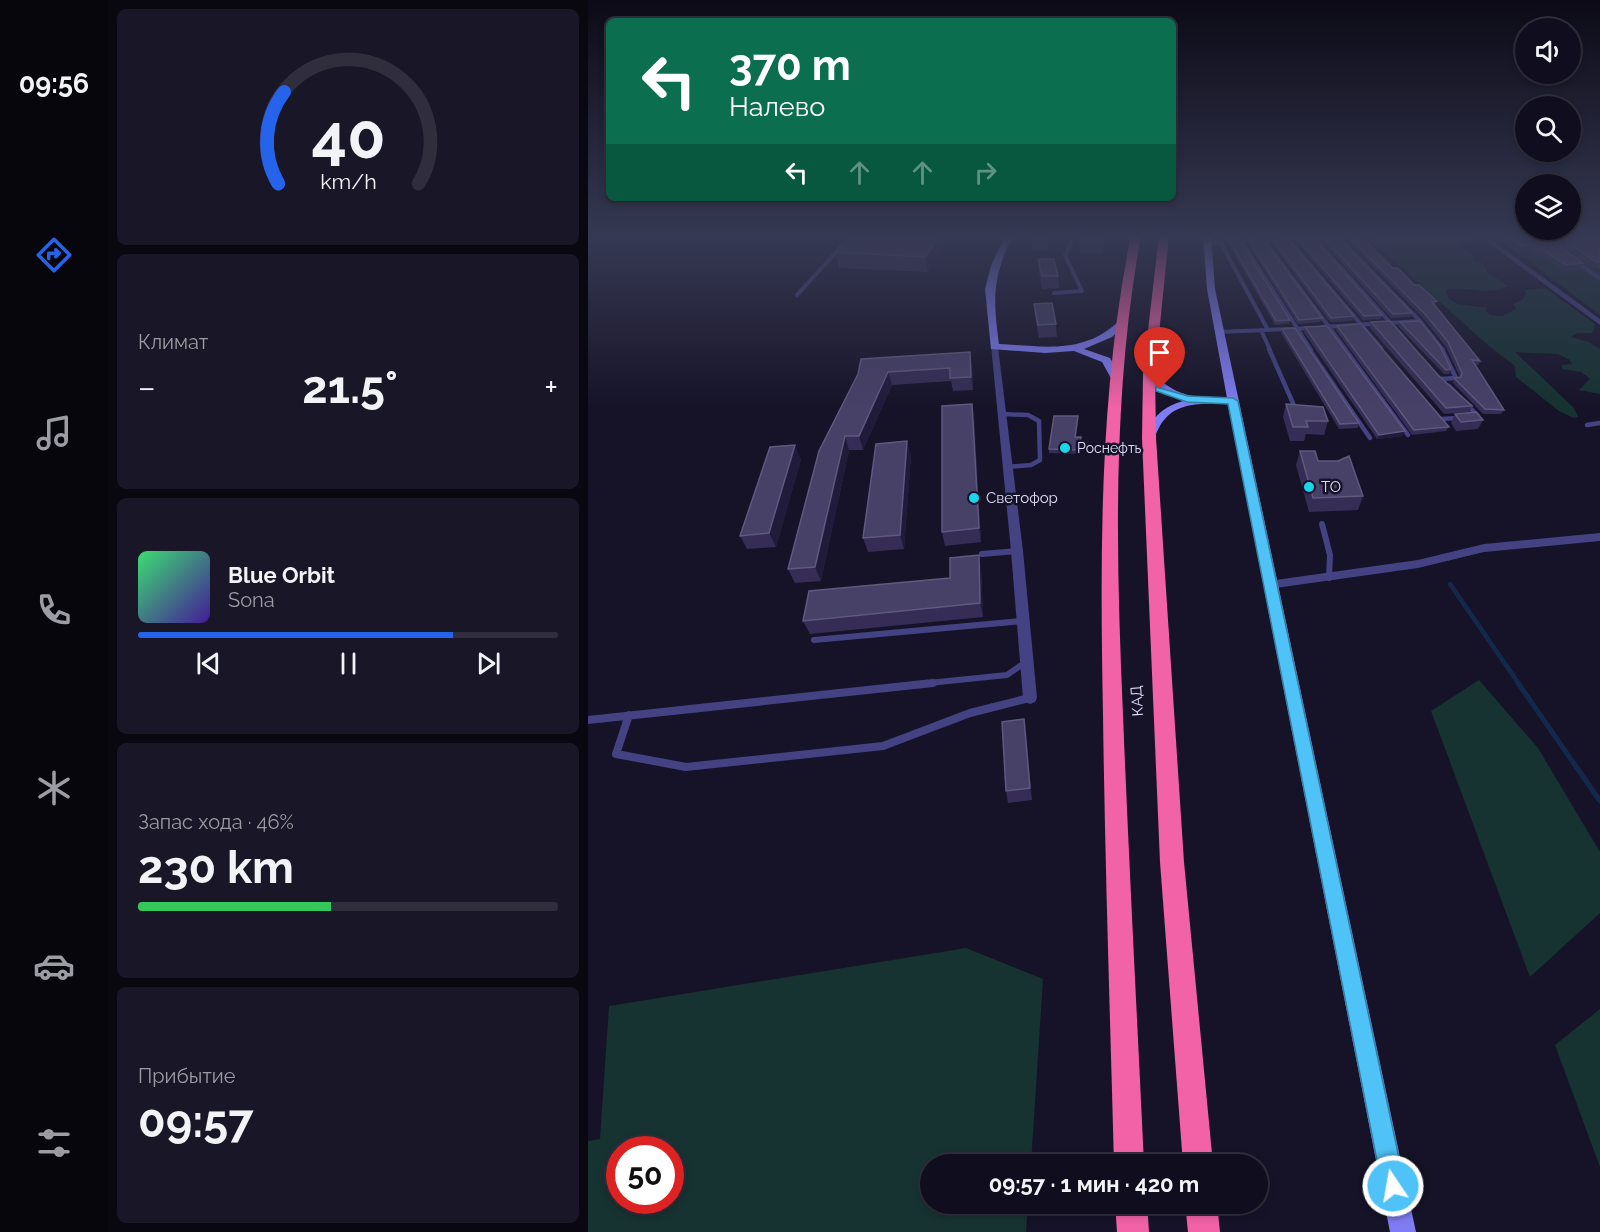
<!DOCTYPE html>
<html lang="ru">
<meta charset="utf-8">
<style>
:root{--surface:#100e1e;--page:#191727;--text:#f1f3f6;--muted:#9c9ca4;--line:#302e3c;--accent:#2563eb}
body{margin:0;font-family:Raleway,sans-serif;background:var(--page);color:var(--text);height:100vh;display:flex;flex-direction:column;font-size:22px;white-space:nowrap}
*{box-sizing:border-box;margin:0}
p{font-size:20px;color:var(--muted)}
.icon{flex:none;width:33px;height:33px;fill:none;stroke:currentColor;stroke-width:2;stroke-linecap:round;stroke-linejoin:round}
.map{position:relative;flex:1;overflow:hidden}
.panel{display:flex;flex-direction:column;gap:9px;padding:9px;background:#090810;width:480px}
.panel>*{flex:none}
.banner{position:absolute;left:18px;top:18px;width:570px;height:183px;border-radius:9px;box-shadow:0 3px 9px #0003,0 0 0 2px var(--line);background:#0b6e4f;color:#fff;overflow:hidden}
.controls{position:absolute;left:927px;top:18px;display:grid;gap:12px}
.controls a{display:grid;place-items:center;width:66px;height:66px;border-radius:50%;background:var(--surface);box-shadow:0 3px 9px #0003,0 0 0 2px var(--line);font-size:30px}
.speed{position:absolute;left:18px;top:1136px;display:flex;gap:12px;font-size:30px;font-weight:700;text-align:center}
.speed>*{display:grid;place-content:center;width:78px;height:78px;border-radius:50%;background:var(--surface);box-shadow:0 3px 9px #0003,0 0 0 2px var(--line);line-height:1}
.speed .limit{border:9px solid #d22;background:#fff;color:#111}
.pin{position:absolute;display:grid;place-items:center;width:51px;height:51px;color:#fff;margin:-62px -26px;border-radius:50% 50% 50% 0;rotate:-45deg;box-shadow:0 0 6px #0007}
.pin .icon{rotate:45deg}
.me{position:absolute;width:66px;margin:-33px;rotate:348deg;stroke-linejoin:round;filter:drop-shadow(0 0 4px #0008)}
.turn{display:flex;align-items:center;gap:21px;height:126px;padding:0 24px;font-size:27px}
.turn .icon{width:78px;height:78px;stroke-width:2.5}
.turn b{display:block;font-size:42px;line-height:51px}
.lanes{display:flex;align-items:center;height:57px;padding:0 24px;background:#0003;justify-content:center;gap:30px;direction:ltr}
.lanes .off{opacity:.35}
.big{font-size:45px;font-weight:700;line-height:1.1}
.panel .tile{flex:1;display:flex;flex-direction:column;justify-content:center;gap:9px;min-width:0;padding:0 21px;border-radius:9px;background:var(--page)}
.panel .dial{align-items:center;gap:0}
.dial svg{height:156px;overflow:visible;fill:none;stroke:var(--line);stroke-width:7;stroke-linecap:round;text-anchor:middle}
.dial text{fill:var(--text);stroke:none}
.song{display:flex;align-items:center;gap:18px}
.cover{width:72px;height:72px;border-radius:9px;background:linear-gradient(135deg,hsl(140 70% 55%),hsl(260 70% 35%))}
.played{height:6px;border-radius:3px;background:linear-gradient(90deg,var(--accent) 75%,var(--line) 75%)}
.keys{display:flex;justify-content:space-around;direction:ltr}
.heat{display:flex;justify-content:space-between;align-items:center;font-size:33px;direction:ltr}
.charge{height:9px;border-radius:4px;background:linear-gradient(90deg,#34c759 46%,var(--line) 0)}
.trip{position:absolute;left:332px;top:1154px;width:348px;height:60px;border-radius:30px;background:var(--surface);box-shadow:0 3px 9px #0003,0 0 0 2px var(--line);font-weight:700;line-height:60px;text-align:center}
main{display:flex;flex:1;min-height:0}
.tab-bar{display:flex;flex-direction:column;width:108px;justify-content:space-around;align-items:center;background:#06060c;color:var(--muted)}
.tab-bar .icon{width:42px;height:42px}
.tab-bar .active{color:var(--accent)}
.tab-bar b{font-size:27px;color:var(--text)}
.map>svg:first-child{display:block}
.green{fill:#163231;fill-rule:evenodd}
.lines{fill:none;stroke-linecap:round;stroke-linejoin:round}
.stream-far1{stroke:#13294c;stroke-width:4.5}
.stream{stroke:#13294c;stroke-width:5}
.service-far3{stroke:#444283;stroke-width:4}
.service-far2{stroke:#444283;stroke-width:4.5}
.service-far1{stroke:#444283;stroke-width:6}
.service{stroke:#444283;stroke-width:8}
.minor{fill:#444283;fill-rule:evenodd}
.secondary{fill:#7f7cf4;fill-rule:evenodd}
.motorway{fill:#f262a7;fill-rule:evenodd}
.wall{fill:#352d55}
.shaded-wall{fill:#211b3b}
.building{fill:#474067;stroke:#5f597e;stroke-width:1.5}
.route{fill:#4fc3f7;stroke:#337fa1;stroke-width:1.5}
.poi-dot{fill:#18d7ed;stroke:#161328;stroke-width:2}
.labels{text-anchor:middle;stroke-width:5;stroke-linejoin:round;paint-order:stroke}
.far-poi-label{font-size:14px;fill:#e0ddfc;stroke:#161328;text-anchor:start}
.poi-label{font-size:15px;fill:#e0ddfc;stroke:#161328;text-anchor:start}
.street-label{font-size:15px;fill:#e0ddfc;stroke:#161328}
</style>
<main>
<nav class="tab-bar">
<b>09:56</b>
<svg class="icon active" aria-label="directions" viewBox="0 0 24 24"><path d="M12 3l9 9-9 9-9-9zM9 14v-3h6M13 9l2 2-2 2"/></svg>
<svg class="icon" aria-label="music" viewBox="0 0 24 24"><path d="M9 18V5l10-2v13"/><circle cx="6" cy="18" r="3"/><circle cx="16" cy="16" r="3"/></svg>
<svg class="icon" aria-label="phone" viewBox="0 0 24 24"><path d="M5 4h4l2 5-3 2q2 4 5 5l2-3 5 2v4C11 20 4 13 5 4z"/></svg>
<svg class="icon" aria-label="climate" viewBox="0 0 24 24"><path d="M12 3v18M4 7l16 10M4 17L20 7"/></svg>
<svg class="icon" aria-label="car" viewBox="0 0 24 24"><path d="M5 17H2v-5l4-1 3-4h7l3 4 3 1v5h-3M9 17h6M6 11h13"/><circle cx="7" cy="17" r="2"/><circle cx="17" cy="17" r="2"/></svg>
<svg class="icon" aria-label="filters" viewBox="0 0 24 24"><path d="M4 7h16M4 17h16"/><circle cx="9" cy="7" r="2"/><circle cx="15" cy="17" r="2"/></svg>
</nav>
<section class="panel">
<div class="tile dial"><svg viewBox="0 0 100 80">
<path d="M14 69A42 42 0 1 1 86 69"/>
<path d="M14 69A42 42 0 0 1 17 22" stroke="#2563eb"/>
<text x="50" y="56" font-size="32" font-weight="700">40</text>
<text x="50" y="72" font-size="11">km/h</text>
</svg></div>
<div class="tile"><p>Климат</p>
<div class="heat"><a>−</a><b class="big">21.5°</b><a>+</a></div>
</div>
<div class="tile">
<div class="song"><i class="cover"></i><div><b>Blue Orbit</b><p>Sona</p></div></div>
<div class="played"></div>
<div class="keys"><svg class="icon" aria-label="previous" viewBox="0 0 24 24"><path d="M18 5L8 12l10 7zM5 5v14"/></svg><svg class="icon" aria-label="pause" viewBox="0 0 24 24"><path d="M8 5v14M16 5v14"/></svg><svg class="icon" aria-label="next" viewBox="0 0 24 24"><path d="M6 5l10 7-10 7zM19 5v14"/></svg></div>
</div>
<div class="tile"><p>Запас хода · 46%</p><b class="big">230 km</b><div class="charge"></div></div>
<div class="tile"><p>Прибытие</p><b class="big">09:57</b></div>
</section>
<div class="map">
<svg width="1012" height="1232" viewBox="0 0 1012 1232">
<rect width="100%" height="100%" fill="#161328"/>
<path class="green" d="M777,235H889L888,239L870,246L886,255L884,260L894,263L900,273L920,286C899,297 880,285 858,290L861,299L870,304L899,308L897,310L902,315L914,316L928,309L926,304L935,299L938,293L936,290L957,288L1007,324L1004,333H990L983,337L1001,342L1012,349V394L991,390L1002,379L993,372L974,369V365L984,364L982,360L970,354L927,352L986,408L990,417L986,418L971,411L928,377L927,366L901,346Z
M903,235H1012V315L914,241H910L907,236Z
M891,680L950,748L1012,852V913L942,977L843,711Z
M378,948L455,979L443,1164H342V1203H440L438,1232H0V1141L12,1139L21,1006ZM32,1149H82V1200H32Z
M1012,1009V1167L967,1045Z"/>
<g class="lines">
<path class="stream-far1" d="M862,584L931,684"/>
<path class="stream" d="M930,683L1012,801"/>
<path class="service-far3" d="M727,239L817,339
M701,240L793,348
M677,241L758,350
M619,242L633,243L680,330
M466,293L494,291L477,255L487,235
M209,295L251,249
M832,321L855,350
M673,330L682,350
M631,332L724,328
M723,350L654,242L751,238L832,321L734,327"/>
<path class="service-far2" d="M681,349L708,410
M721,349L782,438
M757,349L820,435
M852,379L868,378L854,349
M861,386L890,416
M413,414L440,415L451,421L452,460L443,465L419,467
M853,419L871,418
M999,425L1012,423"/>
<path class="service-far1" d="M734,524L742,555L741,578
M394,554L429,551
M226,640L434,621
M331,684L419,675L438,662"/>
<path class="service" d="M41,715L28,754L98,767L295,746L382,713L441,698
M0,720L345,683"/>
<path class="minor" d="M890,235H897L1012,319V325Z
M979,256H983L1012,276V281L979,258Z
M403,345L410,347L435,551L449,698L447,702L442,704L437,702L435,698L423,551Z
M1012,533V541L896,552L830,568L681,589L675,585L681,581L830,560L896,544Z"/>
<path class="secondary" d="M417,235H425C404,278 405,298 411,344C455,346 494,355 530,322H536V326L524,337L496,349L522,358L533,378L532,380H524L514,362L486,351L457,353L403,349L397,289L403,266Z
M615,235H623L627,289L828,1232H802L640,404C619,404 592,401 577,419C571,425 569,433 565,440L561,441L555,438C564,418 574,407 595,401L574,393L557,376V372H565C585,397 609,398 639,398L619,289Z"/>
<path class="motorway" d="M543,235H553C524,395 528,554 535,715C541,865 549,1015 556,1164H526C522,1014 517,865 515,715C512,554 511,394 543,235Z
M571,235H581L567,374L568,438L596,862L625,1164H595L572,862L554,438L555,374Z
M527,1203H559L561,1232H529Z
M597,1203H629L632,1232H600Z"/>
</g>
<path class="wall" d="M365,235L340,272L251,268L247,252Z
M523,235L514,255L492,253V242Z
M637,235H735L651,240L702,320L701,324L687,325L637,238Z
M754,235H771L805,268L826,285L849,301L847,306L892,361L890,365H887L916,410L913,414H895L865,383L866,378L872,377L858,347L835,318Z
M911,235H955L995,263L992,269L975,271L951,255H945L939,251L929,252L910,237Z
M958,235H1003L1012,241V268H1005Z
M467,236L461,246L462,251L444,249V238Z
M737,239L824,313L823,317L803,318L736,243Z
M711,240L794,315L793,319L775,320L710,244Z
M686,241L766,316L765,321L742,322L685,245Z
M662,242L734,318L732,322L710,324L661,246Z
M450,259L470,276L471,288L454,289L451,271Z
M446,304L468,324L469,337L451,338L447,317Z
M783,322L851,376L884,406L881,412L856,414L782,328Z
M812,322L863,369L861,374H856L810,326Z
M749,326L861,427L858,431L824,435L748,330Z
M717,327L815,436L789,439L716,332Z
M694,329L771,423L770,428L751,429L693,333Z
M384,365L385,390L365,391L363,381L304,385L275,450H261L233,581L207,583L200,569L270,374Z
M698,404L740,421L736,435L718,434L716,441H702L695,417Z
M867,414L895,420L890,429L868,431L863,423Z
M386,417L393,542L357,546L354,532Z
M490,421L488,437H493L492,454L461,453V449Z
M712,451L730,461L775,496L770,510L721,512L708,465Z
M323,455L316,549L280,552L275,538Z
M213,459L188,547L159,549L152,536Z
M393,569L395,617L222,634L215,621Z
M436,719L444,800L420,803L418,791Z"/>
<path class="shaded-wall" d="M352,235H365L340,272L337,257Z
M460,235H467L461,246V239Z
M518,235H523L514,255V244Z
M382,352L384,365L385,390L383,377Z
M300,372L304,385L275,450L271,436Z
M384,404L386,417L393,542L391,528Z
M817,431L815,436L789,439L791,435Z
M257,436L261,450L233,581L227,567Z
M319,441L323,455L316,549L312,535Z
M207,445L213,459L188,547L181,533Z
M391,555L393,569L395,617L392,603Z
M436,719L438,732L444,800L442,788Z"/>
<path class="building" d="M262,235H352L337,257L247,252Z
M445,235H460L461,239L444,238Z
M495,235H518L514,244L492,242Z
M638,235H660L651,236V240L702,320L688,321Z
M759,235H771L805,268H810L826,285H831L849,301L844,302L892,361L884,360L916,410L897,409L866,378L873,377L874,373L860,342L837,314Z
M918,235H955L995,263L978,265L954,249H947L941,245L932,246Z
M969,235H1003L1012,241V262H1008Z
M750,238L824,313L805,314L737,239Z
M726,239L794,315L776,316L711,240Z
M700,240L766,316L743,318L686,241Z
M676,241L734,318L711,320L662,242Z
M450,259H466L470,276H454Z
M464,303L468,324L450,325L446,304Z
M802,321L851,376L884,406L858,408L783,322Z
M832,321L852,346L863,369L858,370L812,322Z
M773,324L861,427L826,430L749,326Z
M739,326L817,431L791,435L717,327Z
M707,328L771,423L752,424L694,329Z
M382,352L383,377L362,378V368L300,372L271,436H257L227,567L200,569L231,451L270,374L273,359Z
M384,404L391,528L354,532V406Z
M698,404L735,407L740,421H718L720,427H705Z
M888,412L895,420L873,422L867,414Z
M466,416H490L487,437H493L491,450L461,449Z
M319,441L312,535L275,538L288,444Z
M207,445L181,533L152,536L182,447Z
M712,451H727L730,461H750L761,456L775,496L725,498Z
M391,555L392,603L215,621L221,591L362,578V558Z
M436,719L442,788L418,791L414,722Z"/>
<linearGradient id="sky" x2="0" y2="1"><stop stop-color="#0c0a16"/><stop offset="0.58" stop-color="#363953"/><stop offset="1" stop-color="#363953" stop-opacity="0"/></linearGradient>
<rect width="1012" height="408" fill="url(#sky)"/>
<path class="route" d="M568,387L600,396L645,398L650,401L817,1186L814,1195L805,1198L797,1195L794,1186L640,404L599,402L568,391Z"/>
<g class="poi-dot">
<circle cx="477" cy="448" r="6"/>
<circle cx="721" cy="487" r="6"/>
<circle cx="386" cy="498" r="6"/>
</g>
<g class="labels">
<g class="far-poi-label">
<text x="489" y="453">Роснефть</text>
</g>
<g class="poi-label">
<text x="733" y="492">ТО</text>
<text x="398" y="503">Светофор</text>
</g>
<g class="street-label">
<text transform="translate(549 701) rotate(-94)" y="5">КАД</text>
</g>
</g>
</svg>
<div class="controls">
<a><svg class="icon" aria-label="sound" viewBox="0 0 24 24"><path d="M4 9h4l5-4v14l-5-4H4zM17 9q2 3 0 6"/></svg></a>
<a><svg class="icon" aria-label="search" viewBox="0 0 24 24"><circle cx="10" cy="10" r="6"/><path d="M15 15l6 6"/></svg></a>
<a><svg class="icon" aria-label="layers" viewBox="0 0 24 24"><path d="M12 4l9 5-9 5-9-5zM3 14l9 5 9-5"/></svg></a>
</div>
<div class="speed"><div class="limit">50</div></div>
<div class="pin" style="left:572px;top:389px;background:#d93025"><svg class="icon" aria-label="arrive" viewBox="0 0 24 24"><path d="M6 21V4h12l-3 4 3 4H6"/></svg></div>
<svg class="me" style="left:805px;top:1186px" viewBox="-20 -20 40 40"><circle r="17" fill="#4fc3f7" stroke="#fff" stroke-width="3"/><path d="M0-11L8 9 0 5-8 9z" fill="#fff"/></svg>
<div class="trip">09:57 · 1 мин · 420 m</div>
<div class="banner">
<div class="turn"><svg class="icon" aria-label="left" viewBox="0 0 24 24"><path d="M17 20v-9H6M10 6l-5 5 5 5"/></svg><div><b>370 m</b>Налево</div></div>
<div class="lanes"><svg class="icon" aria-label="left" viewBox="0 0 24 24"><path d="M17 20v-9H6M10 6l-5 5 5 5"/></svg><svg class="icon off" aria-label="ahead" viewBox="0 0 24 24"><path d="M12 20V5M6 11l6-6 6 6"/></svg><svg class="icon off" aria-label="ahead" viewBox="0 0 24 24"><path d="M12 20V5M6 11l6-6 6 6"/></svg><svg class="icon off" aria-label="right" viewBox="0 0 24 24"><path d="M7 20v-9h11M14 6l5 5-5 5"/></svg></div>
</div>
</div>
</main>
